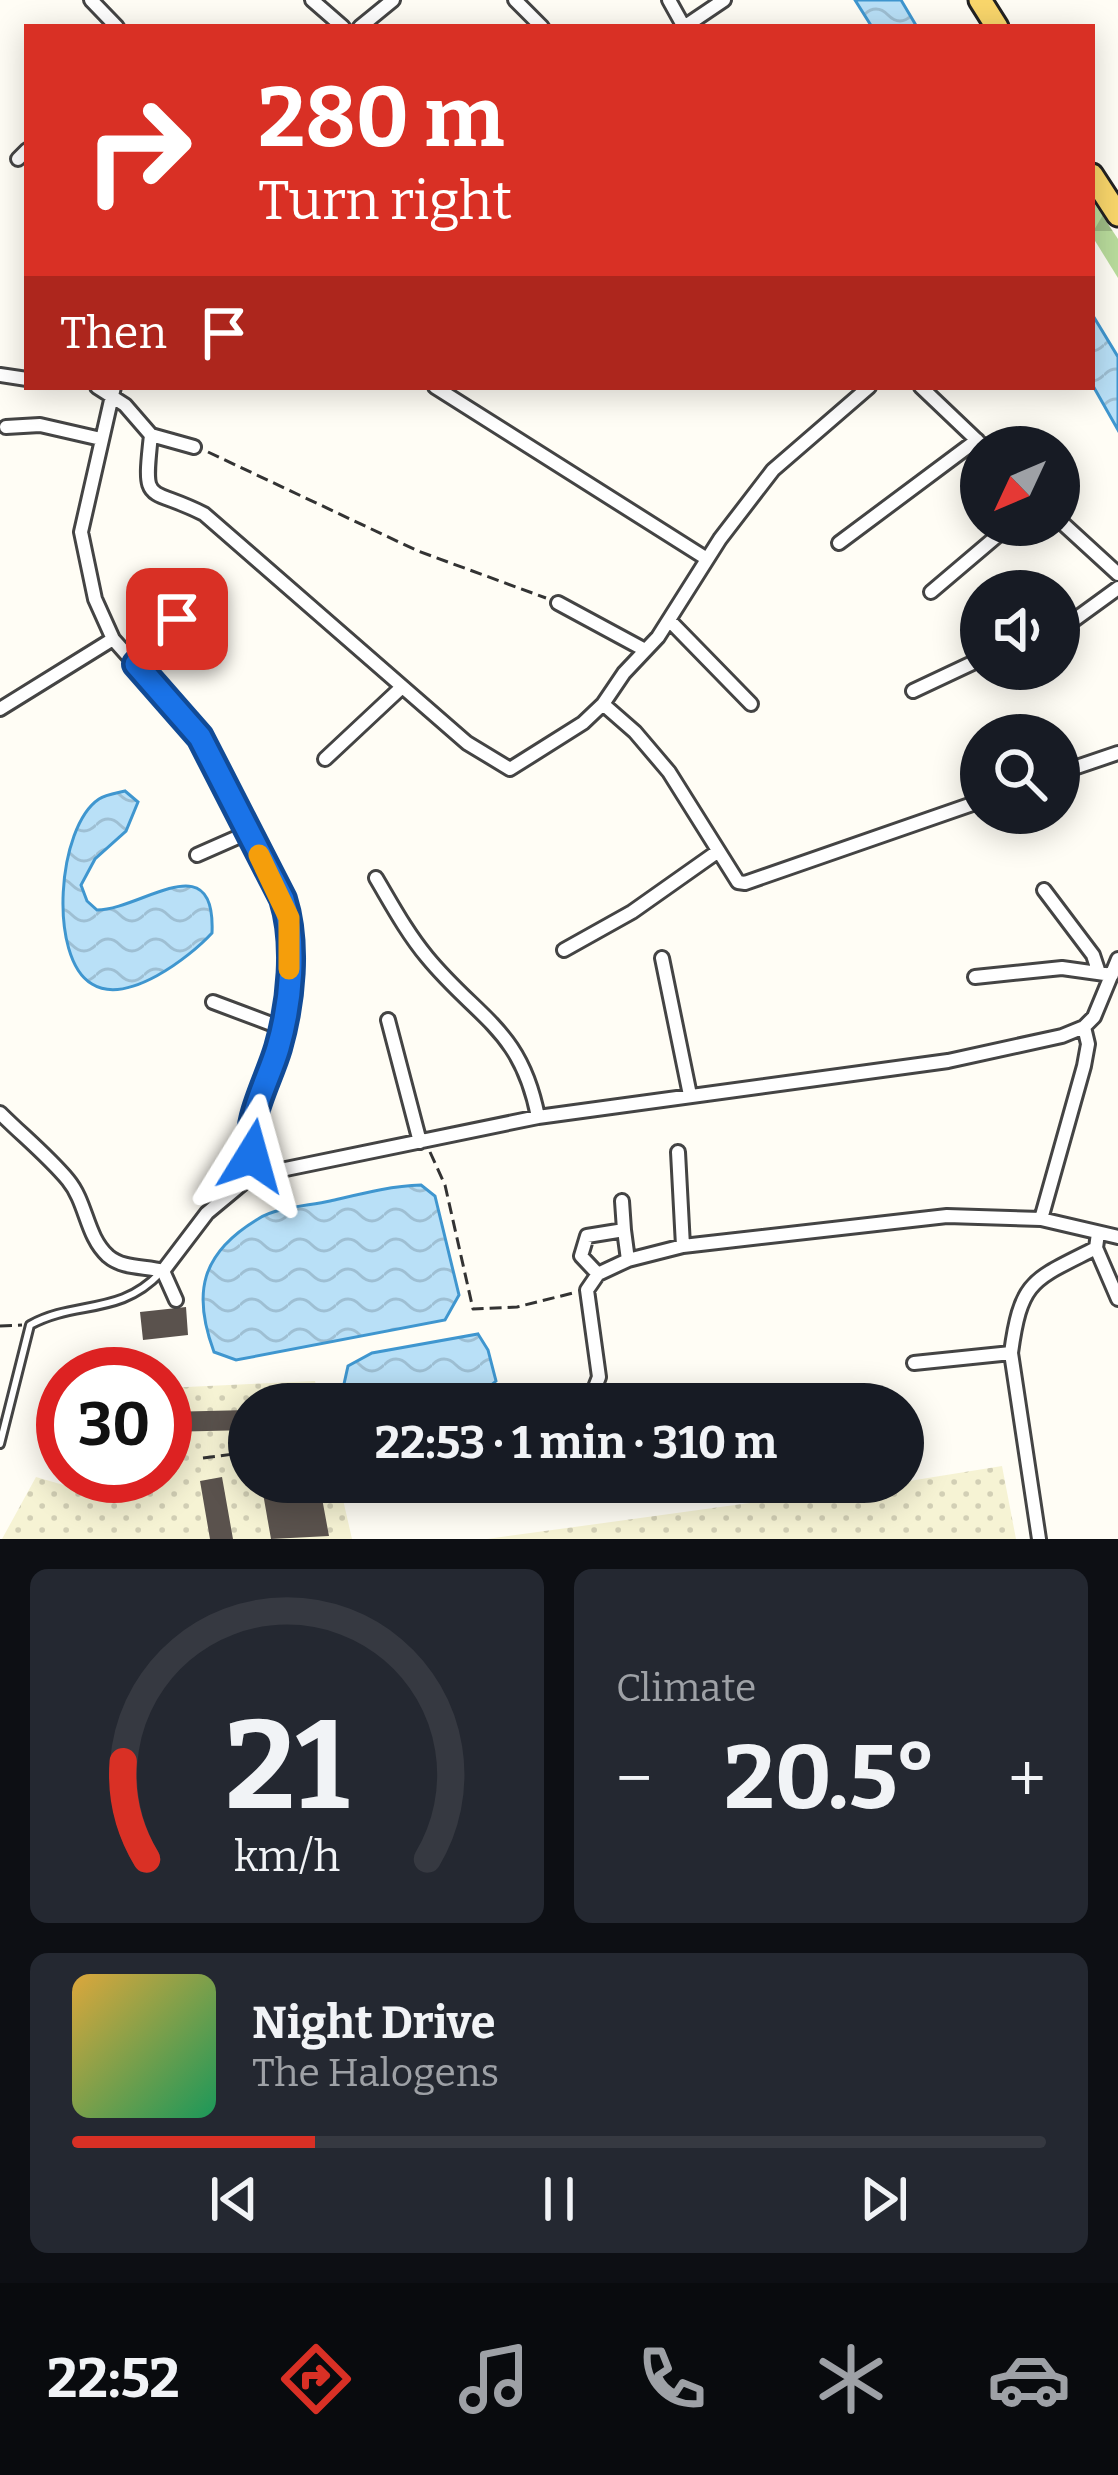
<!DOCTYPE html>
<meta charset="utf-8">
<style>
:root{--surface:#171b24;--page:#242831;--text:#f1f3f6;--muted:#9ea1a6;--line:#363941;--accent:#d93025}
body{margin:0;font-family:Bitter,serif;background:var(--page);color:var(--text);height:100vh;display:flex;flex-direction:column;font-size:45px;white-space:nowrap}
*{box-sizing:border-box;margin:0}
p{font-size:39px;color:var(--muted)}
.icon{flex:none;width:66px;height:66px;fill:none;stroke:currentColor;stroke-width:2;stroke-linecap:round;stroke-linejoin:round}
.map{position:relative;height:1539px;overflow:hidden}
.side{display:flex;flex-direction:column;gap:30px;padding:30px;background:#0d0f14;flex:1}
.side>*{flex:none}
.banner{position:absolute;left:24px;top:24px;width:1071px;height:366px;border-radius:0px;box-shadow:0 6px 30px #0003;background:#d93025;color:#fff;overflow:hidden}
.needle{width:78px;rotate:226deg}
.buttons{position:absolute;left:960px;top:426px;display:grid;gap:24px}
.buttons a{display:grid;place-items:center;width:120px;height:120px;border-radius:50%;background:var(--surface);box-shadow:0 6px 30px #0003;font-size:60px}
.speed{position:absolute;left:36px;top:1347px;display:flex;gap:24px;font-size:60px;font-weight:700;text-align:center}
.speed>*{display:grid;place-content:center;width:156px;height:156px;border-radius:50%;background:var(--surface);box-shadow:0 6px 30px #0003;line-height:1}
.speed .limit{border:18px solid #d22;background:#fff;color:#111}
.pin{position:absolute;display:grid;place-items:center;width:102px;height:102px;color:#fff;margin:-51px;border-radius:24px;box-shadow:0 6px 18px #0006}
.me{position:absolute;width:132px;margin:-66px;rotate:8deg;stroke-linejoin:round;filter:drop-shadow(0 0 9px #0008)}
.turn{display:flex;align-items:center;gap:42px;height:252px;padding:0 36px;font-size:54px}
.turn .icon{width:156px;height:156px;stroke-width:2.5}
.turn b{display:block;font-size:84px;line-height:102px}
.then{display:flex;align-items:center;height:114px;padding:0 36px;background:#0003;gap:24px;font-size:45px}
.big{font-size:90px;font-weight:700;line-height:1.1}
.side .widget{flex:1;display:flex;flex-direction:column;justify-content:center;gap:18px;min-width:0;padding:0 42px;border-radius:18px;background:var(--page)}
.side .dial{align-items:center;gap:0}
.dial svg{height:312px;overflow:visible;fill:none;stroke:var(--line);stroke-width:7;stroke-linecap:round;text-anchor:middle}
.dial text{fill:var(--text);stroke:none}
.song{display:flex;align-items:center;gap:36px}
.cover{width:144px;height:144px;border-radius:18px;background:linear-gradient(135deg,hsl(40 70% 55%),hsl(150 70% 35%))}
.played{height:12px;border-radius:6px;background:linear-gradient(90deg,var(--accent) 25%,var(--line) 25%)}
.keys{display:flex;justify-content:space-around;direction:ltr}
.heat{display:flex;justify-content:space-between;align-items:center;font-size:66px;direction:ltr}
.side .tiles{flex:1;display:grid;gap:30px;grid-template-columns:1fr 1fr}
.widget:last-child{grid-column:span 2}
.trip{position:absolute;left:228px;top:1383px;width:696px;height:120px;border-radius:60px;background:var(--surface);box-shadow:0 6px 30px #0003;font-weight:700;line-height:120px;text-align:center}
.dock{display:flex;height:192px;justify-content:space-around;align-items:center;background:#090b0e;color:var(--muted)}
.dock .icon{width:84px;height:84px}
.dock .selected{color:var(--accent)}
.dock b{font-size:54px;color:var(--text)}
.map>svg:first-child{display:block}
.farmland{fill:url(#farmland-dots)}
.forest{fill:url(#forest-firs)}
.water{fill:url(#water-waves);stroke:#3f96cf;stroke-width:3}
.building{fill:#5a524d}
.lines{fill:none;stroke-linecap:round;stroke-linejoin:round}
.service-casing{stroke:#444;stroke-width:12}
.minor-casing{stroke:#444;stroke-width:18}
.primary-casing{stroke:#222;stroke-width:27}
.path{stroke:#333;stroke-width:3;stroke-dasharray:12 6;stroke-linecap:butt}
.service{stroke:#fff;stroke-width:6}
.minor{stroke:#fff;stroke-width:12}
.primary{stroke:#f9d66b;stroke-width:21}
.route-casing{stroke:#114b97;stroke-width:30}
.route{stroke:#1a73e8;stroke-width:21}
.slow{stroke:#f59e0b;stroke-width:21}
</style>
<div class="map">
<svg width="1118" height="1539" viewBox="0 0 1118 1539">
<defs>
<pattern id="farmland-dots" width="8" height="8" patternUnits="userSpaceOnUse" patternTransform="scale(3)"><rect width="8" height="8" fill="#f6f3d4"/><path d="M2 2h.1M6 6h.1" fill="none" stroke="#d2cfb5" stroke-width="1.8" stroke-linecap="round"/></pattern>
<pattern id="forest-firs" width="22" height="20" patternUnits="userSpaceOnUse" patternTransform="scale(3)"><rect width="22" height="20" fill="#b9dc9c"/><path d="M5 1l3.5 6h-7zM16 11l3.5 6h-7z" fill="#9ebc85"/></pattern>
<pattern id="water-waves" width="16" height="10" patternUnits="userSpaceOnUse" patternTransform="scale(3)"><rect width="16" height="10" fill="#b9e0f7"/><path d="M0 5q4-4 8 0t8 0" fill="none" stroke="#9ebfd3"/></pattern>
</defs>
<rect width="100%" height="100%" fill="#fffdf5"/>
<path class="farmland" d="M315,1381L321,1404H249V1482H339L352,1539H2L36,1477L67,1486L71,1476H165V1388Z
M1002,1466L1016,1539H487L903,1482Z"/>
<path class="forest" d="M1092,200L1118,239V278L1092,236Z"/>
<path class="water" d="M855,0H901L917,27H872Z
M1092,314L1118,357V430L1092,384Z
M125,791L138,802L126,831L95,859L81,885L87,901L97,910C141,910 216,843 212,933C190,957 127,1006 92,984C48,958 57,827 99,799C105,795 117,793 125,791Z
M421,1185L435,1196L459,1295L445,1320L236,1360L214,1352C192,1293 201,1253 258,1219C276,1207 308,1206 330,1201C360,1194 390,1186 421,1185Z
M478,1334L488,1350L496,1381C460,1415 399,1404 354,1404L344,1384L348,1366L372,1353Z
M372,1482H511L409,1499L376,1495Z"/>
<path class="building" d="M186,1307L188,1335L143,1340L140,1312Z
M249,1410V1430L165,1432V1412Z
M222,1477L233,1539H210L200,1481Z
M261,1482H319L329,1536L271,1539Z"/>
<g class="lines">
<g class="service-casing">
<path id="service" d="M0,1444L30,1325C75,1300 120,1316 160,1273"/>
</g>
<g class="minor-casing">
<path id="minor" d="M91,0L117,27
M312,0L343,27
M515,0L542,27
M669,0L684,27
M360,27L393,0
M684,27L724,0
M18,159L27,150
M0,375L27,379
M97,387L125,405L151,435C143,508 147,485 204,514L467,743L510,769L583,723L603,704L624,673L658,637L720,539L773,470L869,387
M114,387L81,532L95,599L113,639L200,737L289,918L282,1028L252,1125L250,1146L261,1168L276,1171L538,1117L948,1061L1062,1036L1084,1027L1094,1017L1118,959
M435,387L707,559
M921,387L984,447
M6,427L40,425L101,439
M151,435L194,447
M1059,520L1118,574
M839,543L977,440
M931,592L1010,525
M558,603L645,650
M669,620L751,704
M1059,631L1118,588
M136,664L177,619
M913,691L981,659
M603,704L635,732L669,772L738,882L745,883L981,801
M0,709L113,639
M325,759L402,687
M1059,773L1118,753
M197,855L247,833
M376,878C392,905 407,933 427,957C478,1019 521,1029 538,1117
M1044,890L1093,955L1099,973
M564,950L632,912L717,852
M662,958L690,1095
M975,977L1062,968L1112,975
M213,1002L282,1028
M388,1020L420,1142
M0,1113C22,1135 48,1156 68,1180C87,1203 86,1236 108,1256C123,1269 145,1266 163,1271L176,1300
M678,1152L683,1246
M622,1201L624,1230
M1041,1219L1084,1066L1088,1044L1084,1027
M1096,1248L1118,1299
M163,1271L207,1213L261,1168
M598,1274L581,1256L587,1236L624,1230L628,1260
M914,1363L1011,1353
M576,1398L592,1395L599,1377L587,1290L598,1274L628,1260L683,1246L947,1216L1041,1219L1118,1237
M1039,1539L1011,1353C1021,1279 1033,1280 1096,1248L1098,1233"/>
</g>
<g class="primary-casing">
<path id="primary" d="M980,0L997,27
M1092,175L1118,215"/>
</g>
<path class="path" d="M208,452L418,551L546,598
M430,1152L445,1185L473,1309L517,1307L573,1293
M0,1326L22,1325
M541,1404L563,1400
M203,1458L249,1452"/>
<use href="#service" class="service"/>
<use href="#minor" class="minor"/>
<use href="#primary" class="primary"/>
</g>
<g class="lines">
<g class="route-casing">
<path id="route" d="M177,619L136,664L200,737L283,899C297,943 291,1003 278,1048C268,1082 244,1121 252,1156"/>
</g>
<use href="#route" class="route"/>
<path class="slow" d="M259,855L289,918V969"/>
</g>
</svg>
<div class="buttons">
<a><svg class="needle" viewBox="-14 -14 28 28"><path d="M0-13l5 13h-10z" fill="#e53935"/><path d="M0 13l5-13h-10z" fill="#9ea1a6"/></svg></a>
<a><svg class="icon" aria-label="sound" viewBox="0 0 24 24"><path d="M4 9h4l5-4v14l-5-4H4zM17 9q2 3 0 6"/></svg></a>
<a><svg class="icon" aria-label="search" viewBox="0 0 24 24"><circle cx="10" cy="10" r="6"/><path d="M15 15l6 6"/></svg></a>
</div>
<div class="speed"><div class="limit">30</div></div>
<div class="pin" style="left:177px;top:619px;background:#d93025"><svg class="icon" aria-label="arrive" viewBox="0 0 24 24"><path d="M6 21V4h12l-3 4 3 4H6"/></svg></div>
<svg class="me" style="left:252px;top:1156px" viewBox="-20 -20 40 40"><path d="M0-17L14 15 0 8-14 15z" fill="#1a73e8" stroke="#fff" stroke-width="4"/></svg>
<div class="trip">22:53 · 1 min · 310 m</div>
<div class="banner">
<div class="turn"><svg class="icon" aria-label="right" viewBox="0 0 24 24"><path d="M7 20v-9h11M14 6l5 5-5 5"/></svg><div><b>280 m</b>Turn right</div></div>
<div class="then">Then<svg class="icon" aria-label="arrive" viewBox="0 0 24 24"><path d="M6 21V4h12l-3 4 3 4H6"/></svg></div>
</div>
</div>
<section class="side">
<div class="tiles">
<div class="widget dial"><svg viewBox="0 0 100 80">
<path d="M14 69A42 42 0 1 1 86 69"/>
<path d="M14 69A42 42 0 0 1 8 44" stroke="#d93025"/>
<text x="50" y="56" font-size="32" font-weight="700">21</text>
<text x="50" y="72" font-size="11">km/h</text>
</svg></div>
<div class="widget"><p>Climate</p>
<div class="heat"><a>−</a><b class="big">20.5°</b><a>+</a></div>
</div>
<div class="widget">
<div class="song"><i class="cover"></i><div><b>Night Drive</b><p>The Halogens</p></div></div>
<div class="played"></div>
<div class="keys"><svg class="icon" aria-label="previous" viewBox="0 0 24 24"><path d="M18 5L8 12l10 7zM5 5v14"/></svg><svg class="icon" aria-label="pause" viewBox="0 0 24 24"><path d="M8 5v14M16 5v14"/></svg><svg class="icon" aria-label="next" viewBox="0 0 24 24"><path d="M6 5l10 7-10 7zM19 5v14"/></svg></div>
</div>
</div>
</section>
<nav class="dock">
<b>22:52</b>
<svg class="icon selected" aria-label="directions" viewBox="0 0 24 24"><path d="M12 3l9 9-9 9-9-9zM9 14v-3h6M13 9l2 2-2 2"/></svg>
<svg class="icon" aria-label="music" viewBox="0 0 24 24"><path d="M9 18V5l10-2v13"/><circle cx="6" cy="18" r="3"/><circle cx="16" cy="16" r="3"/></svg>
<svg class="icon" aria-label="phone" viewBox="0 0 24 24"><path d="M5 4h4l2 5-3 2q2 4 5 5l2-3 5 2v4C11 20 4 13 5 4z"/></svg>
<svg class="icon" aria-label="climate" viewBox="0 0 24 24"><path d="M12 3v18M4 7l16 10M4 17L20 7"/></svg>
<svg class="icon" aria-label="car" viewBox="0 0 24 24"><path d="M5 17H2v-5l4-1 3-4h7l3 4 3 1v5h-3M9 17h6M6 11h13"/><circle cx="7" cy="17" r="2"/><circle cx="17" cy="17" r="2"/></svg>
</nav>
